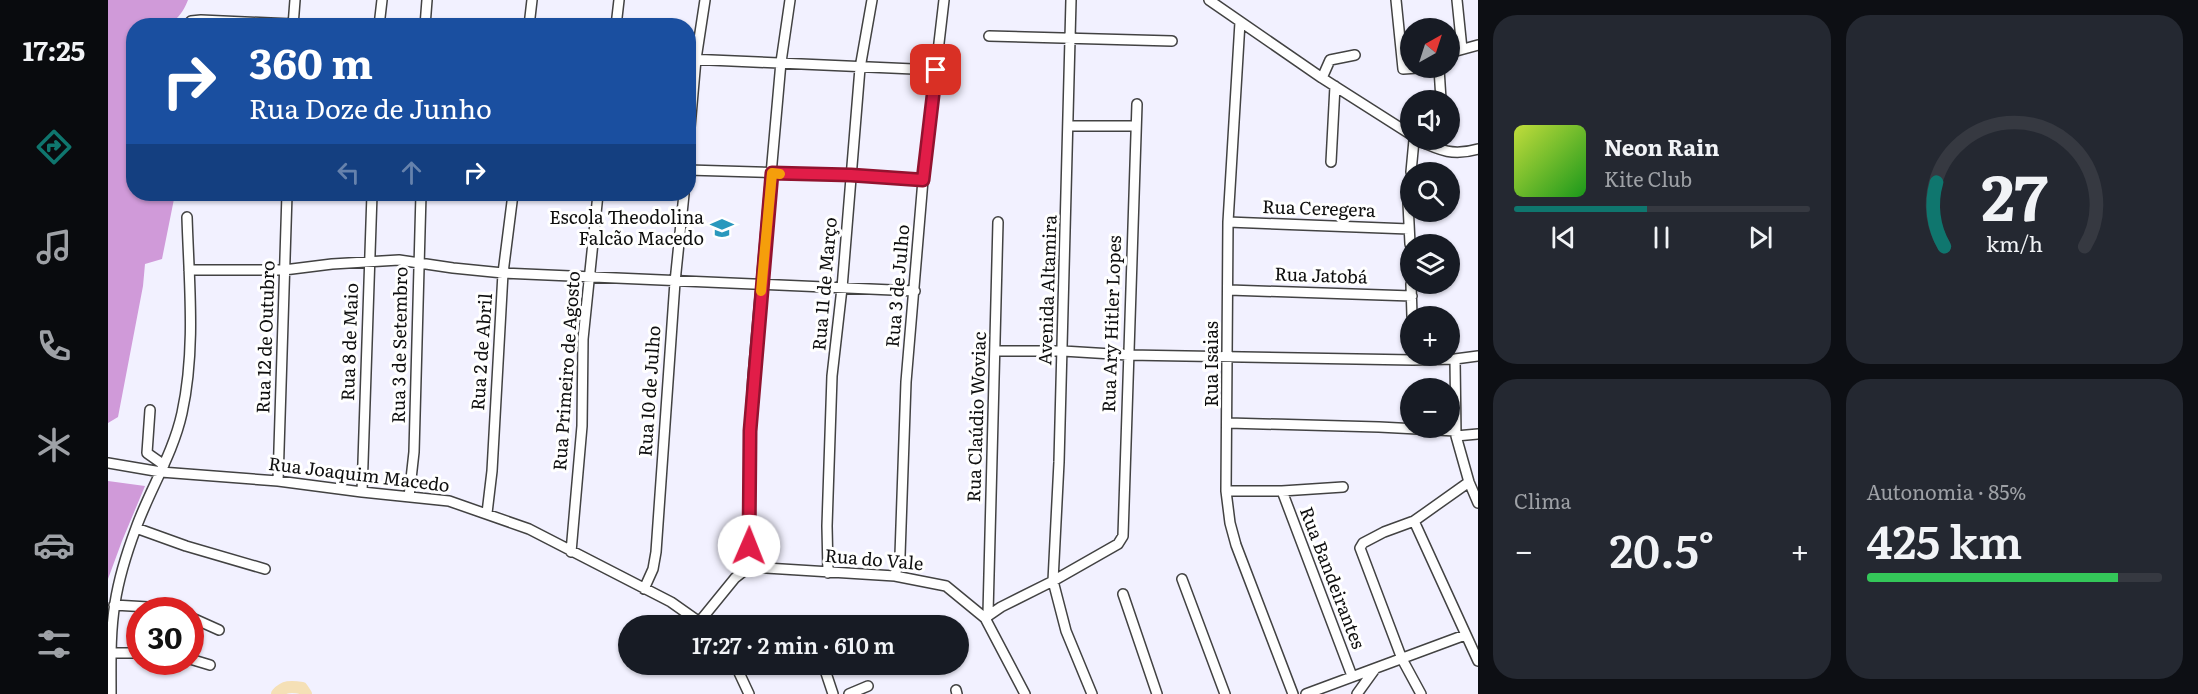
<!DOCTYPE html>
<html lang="pt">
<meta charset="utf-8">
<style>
:root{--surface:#171b24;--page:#242831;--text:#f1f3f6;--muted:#9ea1a6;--line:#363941;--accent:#0f766e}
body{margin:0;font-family:Literata,serif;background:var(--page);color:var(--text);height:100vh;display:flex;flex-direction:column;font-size:22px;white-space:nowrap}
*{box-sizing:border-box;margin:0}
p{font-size:20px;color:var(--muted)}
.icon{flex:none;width:33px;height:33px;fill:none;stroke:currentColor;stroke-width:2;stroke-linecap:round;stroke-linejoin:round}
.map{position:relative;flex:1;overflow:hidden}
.panel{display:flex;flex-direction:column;gap:15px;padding:15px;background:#0d0f14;width:720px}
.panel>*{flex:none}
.banner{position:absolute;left:18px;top:18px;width:570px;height:183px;border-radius:24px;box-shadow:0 2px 4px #0004;background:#1a4fa0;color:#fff;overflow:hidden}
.needle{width:39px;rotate:39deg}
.buttons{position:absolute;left:1292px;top:18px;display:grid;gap:12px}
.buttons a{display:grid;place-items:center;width:60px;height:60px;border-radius:50%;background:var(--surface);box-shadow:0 2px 4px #0004;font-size:30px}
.speed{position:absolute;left:18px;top:597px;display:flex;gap:12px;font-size:30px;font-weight:700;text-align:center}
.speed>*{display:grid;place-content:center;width:78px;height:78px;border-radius:50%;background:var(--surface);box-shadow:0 2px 4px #0004;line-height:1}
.speed .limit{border:9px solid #d22;background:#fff;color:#111}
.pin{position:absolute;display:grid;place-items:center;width:51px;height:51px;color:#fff;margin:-26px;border-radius:12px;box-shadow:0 3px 9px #0006}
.me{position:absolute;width:66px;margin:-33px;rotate:1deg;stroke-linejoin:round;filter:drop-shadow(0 0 4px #0008)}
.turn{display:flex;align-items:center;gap:21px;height:126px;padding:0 24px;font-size:27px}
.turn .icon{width:78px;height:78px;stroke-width:2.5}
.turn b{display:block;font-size:42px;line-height:51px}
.lanes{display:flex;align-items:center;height:57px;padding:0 24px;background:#0003;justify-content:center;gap:30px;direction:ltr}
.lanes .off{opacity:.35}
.big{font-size:45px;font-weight:600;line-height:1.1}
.panel .card{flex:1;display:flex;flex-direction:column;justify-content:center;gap:9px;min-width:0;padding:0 21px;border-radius:24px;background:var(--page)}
.panel .dial{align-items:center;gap:0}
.dial svg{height:156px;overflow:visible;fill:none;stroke:var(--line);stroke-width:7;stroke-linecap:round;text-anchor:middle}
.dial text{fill:var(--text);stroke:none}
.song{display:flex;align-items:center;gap:18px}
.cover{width:72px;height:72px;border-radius:9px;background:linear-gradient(135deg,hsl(70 70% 55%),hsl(120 70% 35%))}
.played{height:6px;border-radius:3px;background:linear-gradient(90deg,var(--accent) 45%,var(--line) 45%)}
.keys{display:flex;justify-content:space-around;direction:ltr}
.heat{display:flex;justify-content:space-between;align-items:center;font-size:33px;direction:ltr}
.charge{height:9px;border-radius:4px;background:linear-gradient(90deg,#34c759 85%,var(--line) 0)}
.panel .tiles{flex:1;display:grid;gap:15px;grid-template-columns:repeat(2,1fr)}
.trip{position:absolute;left:510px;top:615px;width:351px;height:60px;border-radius:30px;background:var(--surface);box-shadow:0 2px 4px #0004;font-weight:600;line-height:60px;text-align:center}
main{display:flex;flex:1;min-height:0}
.menu{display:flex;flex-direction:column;width:108px;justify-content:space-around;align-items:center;background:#090b0e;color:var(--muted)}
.menu .icon{width:42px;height:42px}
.menu .current{color:var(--accent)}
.menu b{font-size:27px;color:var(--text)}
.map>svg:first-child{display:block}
.forest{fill:#d09ad9}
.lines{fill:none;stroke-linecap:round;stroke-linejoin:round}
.river{stroke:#f5e0b6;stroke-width:12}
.minor-casing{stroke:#424242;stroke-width:12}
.minor{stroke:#fff;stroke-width:9}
.route-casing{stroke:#92132f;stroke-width:15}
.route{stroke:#e11d48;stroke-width:10}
.slow{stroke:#f59e0b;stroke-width:10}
.labels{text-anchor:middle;stroke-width:6;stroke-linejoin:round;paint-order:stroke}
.street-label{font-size:18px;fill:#0f0f0f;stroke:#fff}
.poi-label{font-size:18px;fill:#0f0f0f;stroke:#fff;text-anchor:end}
</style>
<main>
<nav class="menu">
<b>17:25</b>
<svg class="icon current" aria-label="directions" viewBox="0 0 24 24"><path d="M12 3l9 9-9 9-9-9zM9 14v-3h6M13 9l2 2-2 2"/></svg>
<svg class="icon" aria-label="music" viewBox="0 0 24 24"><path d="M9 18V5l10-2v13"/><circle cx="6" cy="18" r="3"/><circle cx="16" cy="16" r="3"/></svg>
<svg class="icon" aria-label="phone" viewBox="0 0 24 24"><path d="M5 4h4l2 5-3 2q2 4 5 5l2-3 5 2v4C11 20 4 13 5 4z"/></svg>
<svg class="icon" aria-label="climate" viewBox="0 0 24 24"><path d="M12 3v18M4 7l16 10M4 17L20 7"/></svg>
<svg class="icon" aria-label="car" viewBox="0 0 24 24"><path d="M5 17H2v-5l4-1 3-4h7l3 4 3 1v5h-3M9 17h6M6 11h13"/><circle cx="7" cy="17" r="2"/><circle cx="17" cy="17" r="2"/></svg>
<svg class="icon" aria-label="filters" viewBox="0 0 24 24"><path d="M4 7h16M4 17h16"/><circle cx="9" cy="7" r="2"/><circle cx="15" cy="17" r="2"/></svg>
</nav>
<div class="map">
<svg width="1370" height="694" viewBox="0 0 1370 694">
<rect width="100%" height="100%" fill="#f2f1ff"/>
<path class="forest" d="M0,0H80C68,30 53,26 26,26V194H67L54,259L37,264L35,286L10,417L0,423Z
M0,481L37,486L14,541L0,579Z"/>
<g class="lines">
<path class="river" d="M169,694C176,686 183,686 194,688L198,694"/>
<g class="minor-casing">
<path id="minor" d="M963,0L951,462L945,581L958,631L984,694
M1101,0L1214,78L1302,134
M1288,0L1295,69L1310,68
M1349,0L1354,49
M1132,22L1120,222L1118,491L1122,523L1128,545L1185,694
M79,26L83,21L93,20L185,24
M185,26L187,0
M271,26L274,0
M317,26L319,0
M421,26L424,0
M508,26L511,0
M881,36L1064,41
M1341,53L1370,45
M580,59L828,70
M1331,68L1333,100
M1214,78L1222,60L1247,55
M960,126H1027
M1310,140C1332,151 1346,156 1370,149
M580,150L588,59L597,0
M1223,162L1227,86
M580,170L743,175L815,180
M1303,172L1306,140
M1302,183L1300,203L1302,244
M1120,222L1301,229
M81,270H176L224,264L291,260L345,268L395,273L807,291
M1303,284L1304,316
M1121,290L1304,296
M888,351H955L1020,355L1305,360L1347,359L1370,356
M1347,359L1348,436L1361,482L1370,503
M42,410L39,453L56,465
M1120,423L1271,427L1348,431
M1348,436L1370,434
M0,463L53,472L170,481L254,492L341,501L421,529L563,602L597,626
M170,481L179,194
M1118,491H1174L1235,487
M1174,491L1244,676
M254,492L264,194
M301,497L306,452L313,194
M379,513L384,471L395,273L405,194
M1306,521L1370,661
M28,528L78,546L157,569
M463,552L474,426L475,339L490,194
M641,567L642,431L645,377L673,62L682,0
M641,567L787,576L838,586L877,618L917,694
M720,573L719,526L724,376L734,288L752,68L764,0
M787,576L792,555L798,382L815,180L836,0
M1074,579L1117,694
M536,589L545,569L548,552L567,282L576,194
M1015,594L1049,694
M6,605L40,607L63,610
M880,614L890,222
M82,617L111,630
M877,618L893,607L945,581L1010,544L1015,536L1029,104
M592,621L627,578L641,567
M3,653H32
M82,659L102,665
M627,664L641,694
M715,664L725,694
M848,690L849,694
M3,694C3,664 2,633 7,603C11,577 19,552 28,528C42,489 65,454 74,413C88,349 81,282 79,217
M741,694L760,686
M1198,694L1357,635
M1249,694L1267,669
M1313,694L1294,659L1252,548L1255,543L1276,532L1306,521L1361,482"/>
</g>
<use href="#minor" class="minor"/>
</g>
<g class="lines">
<g class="route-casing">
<path id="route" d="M641,546L642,431L664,173L743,175L815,180L828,70"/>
</g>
<use href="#route" class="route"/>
<path class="slow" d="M653,291L664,173L672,174"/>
</g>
<defs>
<g id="school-bare" transform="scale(1.8)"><path d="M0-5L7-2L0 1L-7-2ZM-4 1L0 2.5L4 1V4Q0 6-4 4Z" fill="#2998bd" stroke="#fff" stroke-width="2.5" paint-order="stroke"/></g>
</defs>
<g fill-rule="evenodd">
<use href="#school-bare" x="614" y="228"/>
</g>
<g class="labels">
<g class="street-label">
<text transform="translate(1211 209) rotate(2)" y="6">Rua Ceregera</text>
<text transform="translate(1213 276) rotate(2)" y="6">Rua Jatobá</text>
<text transform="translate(717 284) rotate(-85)" y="6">Rua 11 de Março</text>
<text transform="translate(790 286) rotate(-85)" y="6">Rua 3 de Julho</text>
<text transform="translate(940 290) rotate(-88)" y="6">Avenida Altamira</text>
<text transform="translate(1004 324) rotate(-88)" y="6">Rua Ary Hitler Lopes</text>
<text transform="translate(158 337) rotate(-88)" y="6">Rua 12 de Outubro</text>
<text transform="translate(242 342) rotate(-88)" y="6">Rua 8 de Maio</text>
<text transform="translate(292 345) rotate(-89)" y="6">Rua 3 de Setembro</text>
<text transform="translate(374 352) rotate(-86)" y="6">Rua 2 de Abril</text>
<text transform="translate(1104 364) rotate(-90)" y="6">Rua Isaias</text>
<text transform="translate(459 371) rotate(-86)" y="6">Rua Primeiro de Agosto</text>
<text transform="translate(542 391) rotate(-86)" y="6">Rua 10 de Julho</text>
<text transform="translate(869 417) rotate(-88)" y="6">Rua Claúdio Woviac</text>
<text transform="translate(251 475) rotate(7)" y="6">Rua Joaquim Macedo</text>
<text transform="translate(766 560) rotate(5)" y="6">Rua do Vale</text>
<text transform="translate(1224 578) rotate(69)" y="6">Rua Bandeirantes</text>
</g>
<g class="poi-label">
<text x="596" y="224">Escola Theodolina<tspan x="596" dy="21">Falcão Macedo</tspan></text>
</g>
</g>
</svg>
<div class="buttons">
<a><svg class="needle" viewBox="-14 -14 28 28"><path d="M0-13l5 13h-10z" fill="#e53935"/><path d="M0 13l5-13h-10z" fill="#9ea1a6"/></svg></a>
<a><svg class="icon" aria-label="sound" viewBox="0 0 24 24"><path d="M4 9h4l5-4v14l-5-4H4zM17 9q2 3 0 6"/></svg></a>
<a><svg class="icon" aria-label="search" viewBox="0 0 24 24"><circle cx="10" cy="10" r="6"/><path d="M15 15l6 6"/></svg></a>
<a><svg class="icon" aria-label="layers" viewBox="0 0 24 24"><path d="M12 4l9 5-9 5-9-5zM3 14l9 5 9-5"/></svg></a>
<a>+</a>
<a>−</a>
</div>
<div class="speed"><div class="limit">30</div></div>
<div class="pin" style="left:828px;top:70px;background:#d93025"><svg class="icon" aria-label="arrive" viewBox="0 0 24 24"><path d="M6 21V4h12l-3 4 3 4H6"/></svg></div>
<svg class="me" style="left:641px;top:546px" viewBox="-20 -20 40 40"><circle r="19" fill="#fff"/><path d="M0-13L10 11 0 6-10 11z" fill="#e11d48"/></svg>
<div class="trip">17:27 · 2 min · 610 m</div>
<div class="banner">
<div class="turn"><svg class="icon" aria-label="right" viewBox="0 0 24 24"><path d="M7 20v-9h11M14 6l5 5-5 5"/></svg><div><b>360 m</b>Rua Doze de Junho</div></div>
<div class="lanes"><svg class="icon off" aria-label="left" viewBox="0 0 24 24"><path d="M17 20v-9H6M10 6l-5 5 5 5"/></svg><svg class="icon off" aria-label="ahead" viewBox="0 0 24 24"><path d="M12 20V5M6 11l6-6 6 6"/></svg><svg class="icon" aria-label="right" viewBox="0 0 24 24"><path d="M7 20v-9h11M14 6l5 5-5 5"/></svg></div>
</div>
</div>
<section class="panel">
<div class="tiles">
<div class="card">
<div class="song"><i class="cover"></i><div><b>Neon Rain</b><p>Kite Club</p></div></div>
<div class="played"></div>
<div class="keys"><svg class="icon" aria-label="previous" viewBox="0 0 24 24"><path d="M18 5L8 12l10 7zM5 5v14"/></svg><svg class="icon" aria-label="pause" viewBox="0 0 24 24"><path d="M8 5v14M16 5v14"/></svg><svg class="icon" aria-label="next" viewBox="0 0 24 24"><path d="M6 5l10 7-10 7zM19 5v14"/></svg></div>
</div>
<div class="card dial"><svg viewBox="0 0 100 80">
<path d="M14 69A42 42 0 1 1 86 69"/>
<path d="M14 69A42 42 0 0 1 10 36" stroke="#0f766e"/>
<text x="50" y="56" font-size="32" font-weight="700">27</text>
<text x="50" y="72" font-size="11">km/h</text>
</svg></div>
<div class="card"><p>Clima</p>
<div class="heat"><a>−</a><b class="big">20.5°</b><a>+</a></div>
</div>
<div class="card"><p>Autonomia · 85%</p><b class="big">425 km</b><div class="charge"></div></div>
</div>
</section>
</main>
